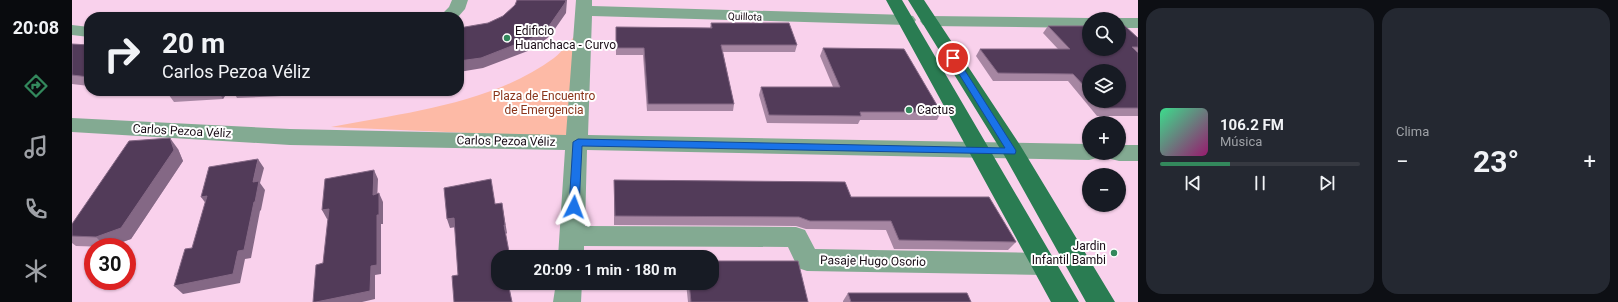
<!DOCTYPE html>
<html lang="es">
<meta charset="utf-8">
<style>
:root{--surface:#171b24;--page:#242831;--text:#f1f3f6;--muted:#9ea1a6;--line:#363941;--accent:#33885c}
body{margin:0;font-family:Roboto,sans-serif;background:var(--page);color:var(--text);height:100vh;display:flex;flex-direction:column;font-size:15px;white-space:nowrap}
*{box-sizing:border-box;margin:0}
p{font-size:13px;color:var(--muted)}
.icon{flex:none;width:22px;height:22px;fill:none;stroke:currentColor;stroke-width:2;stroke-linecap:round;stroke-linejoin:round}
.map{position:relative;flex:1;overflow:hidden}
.details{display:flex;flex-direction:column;gap:8px;padding:8px;background:#0d0f14;width:480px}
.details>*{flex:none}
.banner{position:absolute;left:12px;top:12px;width:380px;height:84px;border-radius:16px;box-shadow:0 1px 3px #0004;background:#171b24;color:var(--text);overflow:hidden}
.controls{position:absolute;left:1010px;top:12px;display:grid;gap:8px}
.controls a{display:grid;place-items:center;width:44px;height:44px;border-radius:50%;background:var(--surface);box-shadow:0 1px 3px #0004;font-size:20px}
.speed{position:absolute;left:12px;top:238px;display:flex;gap:8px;font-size:20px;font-weight:700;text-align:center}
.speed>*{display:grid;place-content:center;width:52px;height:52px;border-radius:50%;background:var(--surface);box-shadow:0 1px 3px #0004;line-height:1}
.speed .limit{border:6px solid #d22;background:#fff;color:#111}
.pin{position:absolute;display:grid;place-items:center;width:34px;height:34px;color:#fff;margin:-17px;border:2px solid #fff;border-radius:50%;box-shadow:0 1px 4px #0007}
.me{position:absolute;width:44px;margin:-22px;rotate:3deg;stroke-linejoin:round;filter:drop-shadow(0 0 3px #0008)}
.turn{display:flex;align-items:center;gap:14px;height:84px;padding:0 12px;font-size:18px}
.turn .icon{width:52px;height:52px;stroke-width:2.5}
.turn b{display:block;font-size:28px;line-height:34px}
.big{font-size:30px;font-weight:700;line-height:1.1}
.details .card{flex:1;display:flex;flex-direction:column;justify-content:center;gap:6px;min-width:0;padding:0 14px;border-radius:16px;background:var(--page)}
.song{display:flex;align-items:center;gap:12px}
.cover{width:48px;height:48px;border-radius:6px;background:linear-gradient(135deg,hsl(150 70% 55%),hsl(320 70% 35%))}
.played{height:4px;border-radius:2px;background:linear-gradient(90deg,var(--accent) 35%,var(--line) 35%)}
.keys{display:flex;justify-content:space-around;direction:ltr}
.heat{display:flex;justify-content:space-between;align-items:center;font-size:22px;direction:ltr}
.details .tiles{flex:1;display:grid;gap:8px;grid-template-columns:repeat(2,1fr)}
.trip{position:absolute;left:419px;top:250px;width:228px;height:40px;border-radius:16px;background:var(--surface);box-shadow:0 1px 3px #0004;font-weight:700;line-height:40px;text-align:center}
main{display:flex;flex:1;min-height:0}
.tab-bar{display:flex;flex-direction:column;width:72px;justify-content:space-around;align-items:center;background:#090b0e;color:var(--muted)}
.tab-bar .icon{width:28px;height:28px}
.tab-bar .on{color:var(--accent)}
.tab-bar b{font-size:18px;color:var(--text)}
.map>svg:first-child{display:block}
.green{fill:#fdbaa6}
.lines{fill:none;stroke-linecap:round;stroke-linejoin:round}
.minor{fill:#83aa92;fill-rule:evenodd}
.major{fill:#2a7c52;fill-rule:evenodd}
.wall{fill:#a686a2;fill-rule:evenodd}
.shaded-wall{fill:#846885}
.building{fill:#523b59;stroke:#846885}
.route{fill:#1a73e8;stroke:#114b97}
.poi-dot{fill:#33885c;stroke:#fff;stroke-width:1.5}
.labels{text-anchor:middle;stroke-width:4;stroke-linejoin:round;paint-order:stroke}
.far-street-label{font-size:10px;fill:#190c16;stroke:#fff}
.poi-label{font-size:12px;fill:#190c16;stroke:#fff;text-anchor:start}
.park-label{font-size:12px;fill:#8a361c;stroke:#fff}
.street-label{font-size:12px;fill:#190c16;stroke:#fff}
</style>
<main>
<nav class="tab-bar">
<b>20:08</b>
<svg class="icon on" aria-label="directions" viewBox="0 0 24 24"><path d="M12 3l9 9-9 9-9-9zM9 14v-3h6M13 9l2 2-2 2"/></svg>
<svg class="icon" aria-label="music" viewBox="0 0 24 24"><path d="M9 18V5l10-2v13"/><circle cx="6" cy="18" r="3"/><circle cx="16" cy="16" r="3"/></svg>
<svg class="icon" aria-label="phone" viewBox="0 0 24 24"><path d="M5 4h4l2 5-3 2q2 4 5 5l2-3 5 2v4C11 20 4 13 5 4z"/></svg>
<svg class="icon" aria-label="climate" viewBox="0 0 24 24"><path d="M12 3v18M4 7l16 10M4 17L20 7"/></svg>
</nav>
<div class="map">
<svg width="1066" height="302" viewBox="0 0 1066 302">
<rect width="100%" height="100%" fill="#f9d1ec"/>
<path class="green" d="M507,31L501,135L490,137L259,127C332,113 420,104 482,58C491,51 499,40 507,31Z"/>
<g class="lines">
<path class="minor" d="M380,0H396L393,9L386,17H367L377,7Z
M504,0H520V6L835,15L841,16L844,20L841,24L835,25L520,16L516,135L1017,144V153H1027L1025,158L1017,160L515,150L513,226L724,227L733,230L743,249L972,253L981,256L985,264L981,272L972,275L735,271L726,268L716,247L512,246V257H486L493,150L218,145L0,132V118L218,129L494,135Z
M857,16L1017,18L1022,19H1017V28L857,26L851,25L848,21L851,17Z
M1047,18H1066V28H1047V19H1042Z
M0,25L17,27V37L0,35Z
M1047,145H1066V161H1047L1039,159L1036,153H1047Z
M484,283H510L509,302H481Z"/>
<path class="major" d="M814,0H830L1007,302H979Z
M836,0H852L948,145L1043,302H1014L932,155Z"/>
</g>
<path class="wall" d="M639,23L725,45L723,52H651L662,104L661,111H575L571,55H544V27L638,28Z
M976,26L1066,38V116H1025L996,81H921L904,56L908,49H986L971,33ZM1017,71L1047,101H1017Z
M0,44L17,45V86L0,84Z
M751,48L869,112L865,120H788L786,124L695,123L687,95L689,87H761L748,56Z
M94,91H156L151,99L102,102Z
M161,91H269L253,94L165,98Z
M106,149L111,161L59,239L36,247L4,246L0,243V224Z
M542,180L779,197L944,242L936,250L822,249L814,230L734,229L724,226L542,225Z
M614,283H640L736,302H616Z
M776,293L899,302H771V301Z"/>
<path class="shaded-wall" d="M494,0H495L494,13L478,36L461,49L411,68L387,72V61Z
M146,91H156L151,99Z
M252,91H269L253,94Z
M98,138L106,149L111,161L59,239L36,247H34L24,237Z
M186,159L192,168L188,183L193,190L189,210L188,211L179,258L173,259L168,283L111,294L102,286L181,182Z
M302,170L306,179L305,203L301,195Z
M307,193L311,202V224H309V274L303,275V299L290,302H244L299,266L305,215Z
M135,196V205L129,197Z
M430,203L435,233L434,234L432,225Z
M257,209L262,218L255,219L250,210Z
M382,218L384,227L378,228L375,219Z
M436,283H443V285L437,286L440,302Z"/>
<path class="building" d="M445,0H494L493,3L477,26L460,38L409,58L387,61V28L416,23L431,16L443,5Z
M639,23H717L725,45H649L662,104H576L572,48H544V27L640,28Z
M976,26H1017V49H1047V26H1053L1066,38V47H1060L1066,53V108H1032L1026,101H1047V71H1017V91L1001,74L926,73L908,49H998Z
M0,44L17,45V77L0,75Z
M751,48L832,49L869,112H788L789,116L697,115L689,87H768Z
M98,138L102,150L49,228L24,237L0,236V224L57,141Z
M186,159L181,182L187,181L183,202H182L172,250L166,251L161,274L102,286L113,249L120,248L135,196L129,197L137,167Z
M302,170L301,195L307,193V215H305V265L299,266L298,291L244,302H241L244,265L251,263L257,209L250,210L253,179Z
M419,179L423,204L430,203L433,225H432L438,257H426V283H436L440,302H382L380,276L386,275L382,218L375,219L372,188Z
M542,180L773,182L779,197H917L944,242L827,240L819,221H738L727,217L543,216Z
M640,261H726L736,302H619L617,283H640Z
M776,293H895L899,302H779Z"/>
<path class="route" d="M878,56H881L885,58L943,149L944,151L943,154L510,146L507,207L506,210H499L497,207L501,142L506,139L933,148L877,58Z"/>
<g class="poi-dot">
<circle cx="435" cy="38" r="4"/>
<circle cx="837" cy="110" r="4"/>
<circle cx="1042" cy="253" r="4"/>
</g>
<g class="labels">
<g class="far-street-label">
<text transform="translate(673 16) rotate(2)" y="4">Quillota</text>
</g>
<g class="poi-label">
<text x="443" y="35">Edificio<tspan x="443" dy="14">Huanchaca - Curvo</tspan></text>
<text x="845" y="114">Cactus</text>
<text x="1034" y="250" text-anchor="end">Jardin<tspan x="1034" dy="14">Infantil Bambi</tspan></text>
</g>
<g class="park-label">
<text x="472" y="100">Plaza de Encuentro<tspan x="472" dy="14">de Emergencia</tspan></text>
</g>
<g class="street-label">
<text transform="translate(110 131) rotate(3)" y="4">Carlos Pezoa Véliz</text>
<text transform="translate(434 141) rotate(1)" y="4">Carlos Pezoa Véliz</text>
<text transform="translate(801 261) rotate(1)" y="4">Pasaje Hugo Osorio</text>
</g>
</g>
</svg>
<div class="controls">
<a><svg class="icon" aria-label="search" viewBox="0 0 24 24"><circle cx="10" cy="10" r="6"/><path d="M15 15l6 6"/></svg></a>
<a><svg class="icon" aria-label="layers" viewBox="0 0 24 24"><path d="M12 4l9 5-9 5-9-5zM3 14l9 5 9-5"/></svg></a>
<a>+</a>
<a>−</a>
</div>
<div class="speed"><div class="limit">30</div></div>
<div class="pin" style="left:881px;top:58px;background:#d93025"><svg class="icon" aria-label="arrive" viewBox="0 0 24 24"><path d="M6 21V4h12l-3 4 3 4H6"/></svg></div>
<svg class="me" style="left:502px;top:207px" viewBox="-20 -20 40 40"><path d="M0-17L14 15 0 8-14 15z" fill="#1a73e8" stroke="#fff" stroke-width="4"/></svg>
<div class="trip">20:09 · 1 min · 180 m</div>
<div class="banner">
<div class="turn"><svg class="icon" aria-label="right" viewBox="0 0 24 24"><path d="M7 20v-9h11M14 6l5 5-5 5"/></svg><div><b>20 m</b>Carlos Pezoa Véliz</div></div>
</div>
</div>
<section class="details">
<div class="tiles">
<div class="card">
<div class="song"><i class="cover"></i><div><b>106.2 FM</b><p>Música</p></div></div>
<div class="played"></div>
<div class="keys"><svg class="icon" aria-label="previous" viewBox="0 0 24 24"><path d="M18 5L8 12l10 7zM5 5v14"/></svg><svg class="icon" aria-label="pause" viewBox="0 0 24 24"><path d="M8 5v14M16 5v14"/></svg><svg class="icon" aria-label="next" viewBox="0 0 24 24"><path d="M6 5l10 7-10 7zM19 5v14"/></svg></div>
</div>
<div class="card"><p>Clima</p>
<div class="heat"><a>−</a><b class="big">23°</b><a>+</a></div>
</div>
</div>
</section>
</main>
